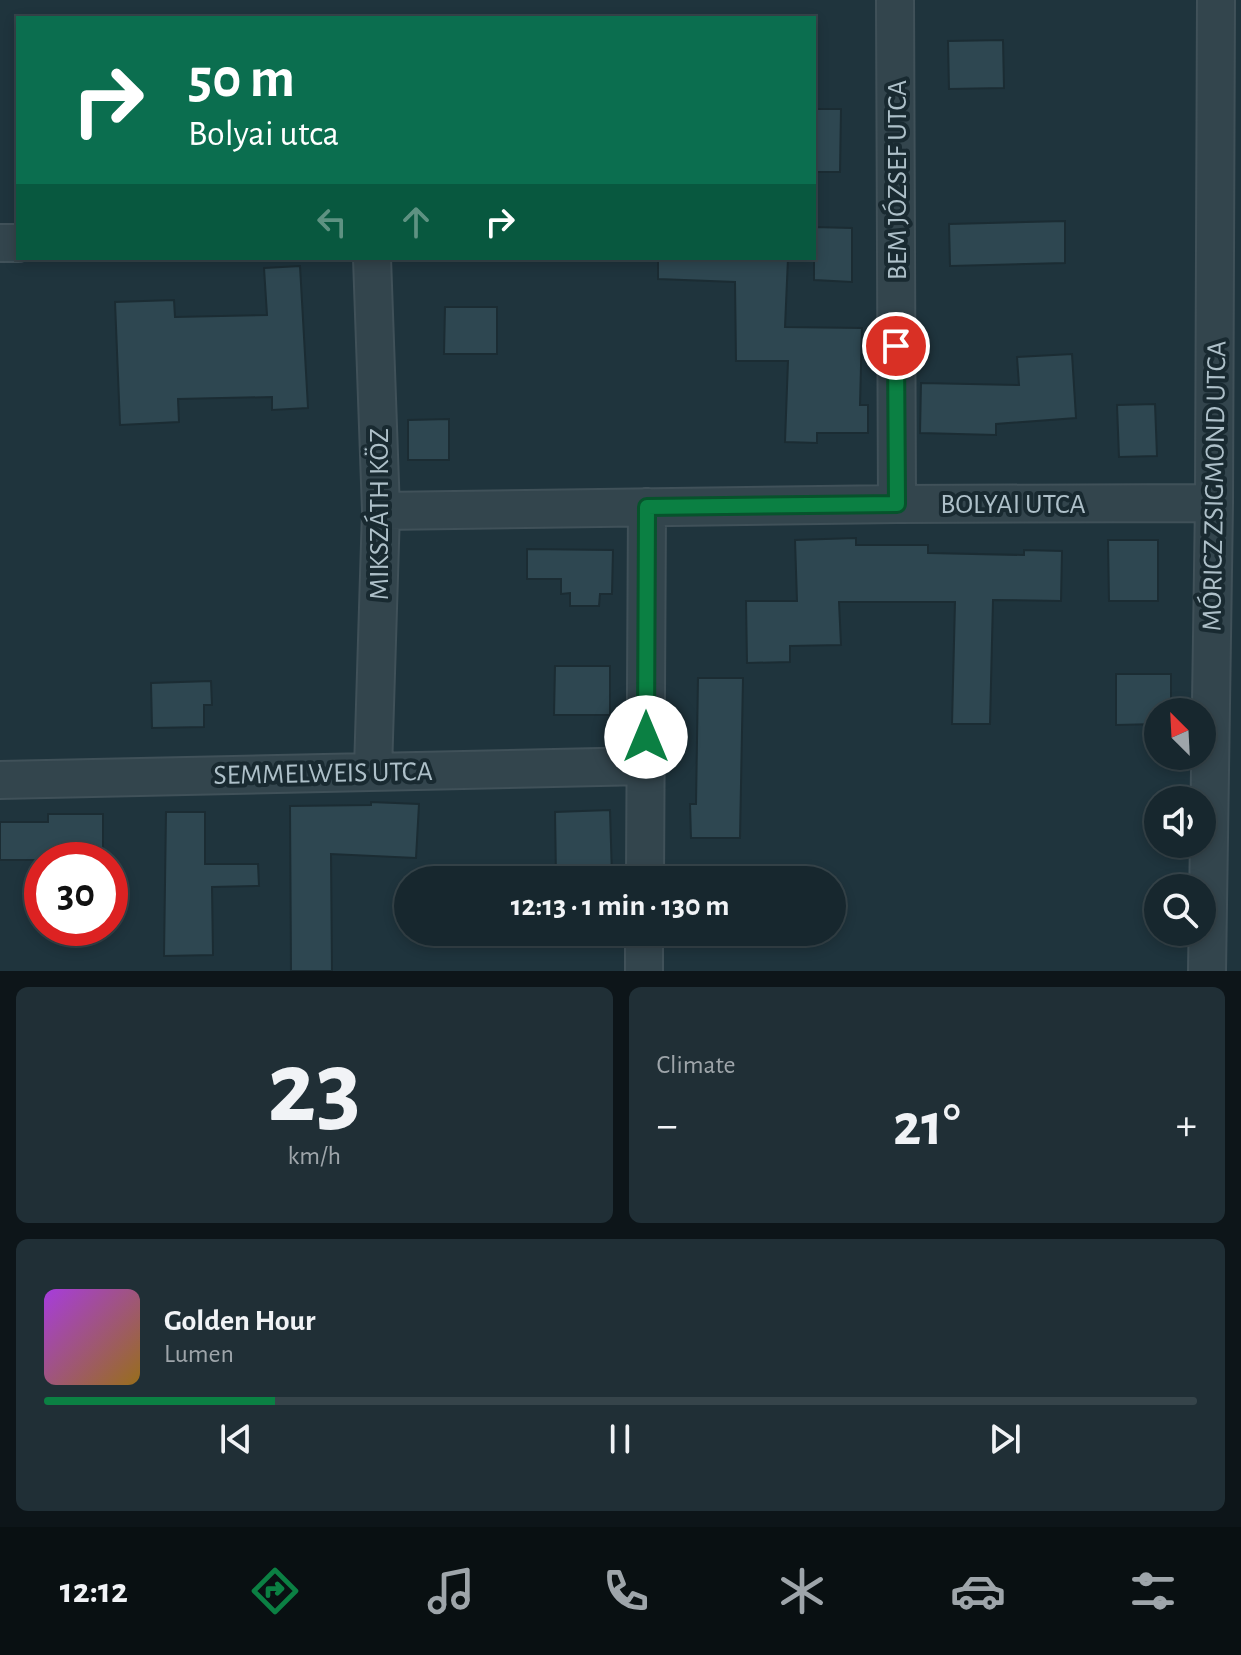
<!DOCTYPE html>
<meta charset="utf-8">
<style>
:root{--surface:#17272e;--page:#202f36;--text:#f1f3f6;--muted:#9ea5aa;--line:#36444a;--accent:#0b8043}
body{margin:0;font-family:"Alegreya Sans",sans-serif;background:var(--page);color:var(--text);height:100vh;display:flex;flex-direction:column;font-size:30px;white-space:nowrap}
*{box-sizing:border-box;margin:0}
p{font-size:26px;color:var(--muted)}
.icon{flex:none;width:44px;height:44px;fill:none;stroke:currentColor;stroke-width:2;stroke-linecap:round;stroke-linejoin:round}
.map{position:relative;height:971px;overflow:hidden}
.drawer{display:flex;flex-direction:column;gap:16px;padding:16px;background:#0d1519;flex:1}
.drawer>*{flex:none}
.banner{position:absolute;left:16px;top:16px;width:800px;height:244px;border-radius:0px;box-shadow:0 4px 12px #0003,0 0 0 2px var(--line);background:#0b6e4f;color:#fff;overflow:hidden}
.needle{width:52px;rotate:336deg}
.tools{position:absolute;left:1144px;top:698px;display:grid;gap:16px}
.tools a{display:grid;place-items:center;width:72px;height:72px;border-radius:50%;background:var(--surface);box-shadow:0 4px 12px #0003,0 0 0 2px var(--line);font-size:40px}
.speed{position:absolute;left:24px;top:842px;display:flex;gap:16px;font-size:40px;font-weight:700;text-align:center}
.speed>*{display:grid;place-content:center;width:104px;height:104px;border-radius:50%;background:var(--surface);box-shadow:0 4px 12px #0003,0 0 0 2px var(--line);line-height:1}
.speed .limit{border:12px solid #d22;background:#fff;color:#111}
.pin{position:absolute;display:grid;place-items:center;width:68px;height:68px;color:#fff;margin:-34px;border:4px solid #fff;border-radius:50%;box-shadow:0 2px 8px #0007}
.me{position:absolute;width:88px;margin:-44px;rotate:0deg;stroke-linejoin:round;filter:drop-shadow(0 0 6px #0008)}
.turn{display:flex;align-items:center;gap:28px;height:168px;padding:0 40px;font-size:36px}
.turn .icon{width:104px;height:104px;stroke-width:2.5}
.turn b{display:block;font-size:56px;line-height:68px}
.lanes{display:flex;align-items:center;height:76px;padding:0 40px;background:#0003;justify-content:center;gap:40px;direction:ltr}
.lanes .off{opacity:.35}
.big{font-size:60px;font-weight:700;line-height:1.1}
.drawer .widget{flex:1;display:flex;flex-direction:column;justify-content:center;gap:12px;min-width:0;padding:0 28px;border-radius:12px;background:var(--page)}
.drawer .dial{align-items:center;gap:0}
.dial b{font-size:104px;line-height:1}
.song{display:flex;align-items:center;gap:24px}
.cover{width:96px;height:96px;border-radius:12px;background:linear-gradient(135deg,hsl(280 70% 55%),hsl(40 70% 35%))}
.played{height:8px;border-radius:4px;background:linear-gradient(90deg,var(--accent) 20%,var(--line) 20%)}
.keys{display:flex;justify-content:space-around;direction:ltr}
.heat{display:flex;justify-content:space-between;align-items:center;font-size:44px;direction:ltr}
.drawer .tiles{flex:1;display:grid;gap:16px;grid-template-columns:1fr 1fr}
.widget:last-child{grid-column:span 2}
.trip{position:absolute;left:394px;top:866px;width:452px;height:80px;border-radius:40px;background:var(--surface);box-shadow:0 4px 12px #0003,0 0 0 2px var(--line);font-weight:700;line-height:80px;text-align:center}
.dock{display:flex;height:128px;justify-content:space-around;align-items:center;background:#091012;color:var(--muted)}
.dock .icon{width:56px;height:56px}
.dock .current{color:var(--accent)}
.dock b{font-size:36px;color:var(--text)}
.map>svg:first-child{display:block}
.building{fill:#2e4751;stroke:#1b2c33;stroke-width:2}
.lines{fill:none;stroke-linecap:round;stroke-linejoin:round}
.minor-casing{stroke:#405159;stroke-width:40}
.minor{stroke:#33454d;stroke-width:36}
.route-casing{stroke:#07532c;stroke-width:20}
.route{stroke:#0b8043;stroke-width:14}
.labels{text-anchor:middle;stroke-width:8;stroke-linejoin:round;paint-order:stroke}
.street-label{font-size:28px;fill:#aec0c9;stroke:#192a31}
</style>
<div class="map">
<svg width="1241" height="971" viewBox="0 0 1241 971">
<rect width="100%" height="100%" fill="#1f343d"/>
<path class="building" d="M1003,40L1004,88L949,89L948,41Z
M814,109H841L840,172H814Z
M1065,221V263L950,266L949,224Z
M814,227L852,228V282L814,280Z
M658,258H788L785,327L862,328L860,405H868V433H817V443L785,442L788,361H736L735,282L658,279Z
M300,266L308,408L272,410V397L178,399L179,422L120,425L115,302L174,300L175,317L267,315L264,268Z
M445,307H497V354H444Z
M1072,354L1076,418L996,424V435L920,433L921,383L1019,385L1017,357Z
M1155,404L1157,456L1119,457L1117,405Z
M449,419V460H408V420Z
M856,538V545H928V553L1024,555V550L1062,551L1061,601L993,600L990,724H952L955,602H839L841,645L790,646V662L747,663L746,601H797L795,540Z
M1108,540H1158V601H1109Z
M527,549L613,550L612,594H600L599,606H570V593L561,594V579H527Z
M555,666H610V715H554Z
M1116,674H1171V712H1158V724L1116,725Z
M698,678H743L740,838H691L690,804H696Z
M211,681L212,705H204V727L152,728L151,683Z
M371,802L419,804L416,858L331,854L332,971H291L290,806L371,805Z
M610,810L612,877L556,878L555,812Z
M166,812H205V864H258L259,886L212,887L213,955L164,956Z
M48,814H103V860H0V822H48Z"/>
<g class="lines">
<g class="minor-casing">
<path id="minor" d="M895,0L897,504
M0,243H18
M372,258L381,511L373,770
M381,511L897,504L1214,503
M0,780L646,766
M645,880L647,507
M644,971V932
M1207,971L1214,503L1216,0"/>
</g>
<use href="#minor" class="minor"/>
</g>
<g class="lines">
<g class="route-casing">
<path id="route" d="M646,737L647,507L897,504L896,346"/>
</g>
<use href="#route" class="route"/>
</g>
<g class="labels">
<g class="street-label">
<text transform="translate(896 180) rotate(-90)" y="10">BEM JÓZSEF UTCA</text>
<text transform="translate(1213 486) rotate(-89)" y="10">MÓRICZ ZSIGMOND UTCA</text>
<text x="1013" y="513">BOLYAI UTCA</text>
<text transform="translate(378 514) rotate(-90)" y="10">MIKSZÁTH KÖZ</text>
<text transform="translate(323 772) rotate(-1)" y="10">SEMMELWEIS UTCA</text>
</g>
</g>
</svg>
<div class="tools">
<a><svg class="needle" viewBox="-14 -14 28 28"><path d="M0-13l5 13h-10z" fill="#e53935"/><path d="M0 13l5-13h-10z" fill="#9ea5aa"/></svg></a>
<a><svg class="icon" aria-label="sound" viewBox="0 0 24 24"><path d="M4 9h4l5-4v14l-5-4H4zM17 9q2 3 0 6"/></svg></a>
<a><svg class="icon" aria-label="search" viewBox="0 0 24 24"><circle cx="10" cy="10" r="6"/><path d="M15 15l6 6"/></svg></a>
</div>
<div class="speed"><div class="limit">30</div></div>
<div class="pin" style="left:896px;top:346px;background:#d93025"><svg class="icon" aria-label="arrive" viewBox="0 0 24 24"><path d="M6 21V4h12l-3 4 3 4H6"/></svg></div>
<svg class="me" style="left:646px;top:737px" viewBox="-20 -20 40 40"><circle r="19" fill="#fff"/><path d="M0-13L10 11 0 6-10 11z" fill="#0b8043"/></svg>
<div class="trip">12:13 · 1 min · 130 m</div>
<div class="banner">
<div class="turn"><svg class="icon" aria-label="right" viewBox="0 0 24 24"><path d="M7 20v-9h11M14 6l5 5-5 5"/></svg><div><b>50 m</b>Bolyai utca</div></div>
<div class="lanes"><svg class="icon off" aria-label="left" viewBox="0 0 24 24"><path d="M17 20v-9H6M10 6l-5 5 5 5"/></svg><svg class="icon off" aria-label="ahead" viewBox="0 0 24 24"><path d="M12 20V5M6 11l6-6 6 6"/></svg><svg class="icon" aria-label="right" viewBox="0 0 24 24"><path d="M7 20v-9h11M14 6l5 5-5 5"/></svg></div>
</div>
</div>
<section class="drawer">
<div class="tiles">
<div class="widget dial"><b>23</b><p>km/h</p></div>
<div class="widget"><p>Climate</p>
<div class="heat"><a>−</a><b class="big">21°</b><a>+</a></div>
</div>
<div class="widget">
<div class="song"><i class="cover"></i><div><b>Golden Hour</b><p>Lumen</p></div></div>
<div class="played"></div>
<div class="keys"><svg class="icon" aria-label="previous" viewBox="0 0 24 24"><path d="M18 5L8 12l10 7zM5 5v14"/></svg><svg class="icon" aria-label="pause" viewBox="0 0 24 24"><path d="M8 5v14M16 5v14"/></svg><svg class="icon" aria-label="next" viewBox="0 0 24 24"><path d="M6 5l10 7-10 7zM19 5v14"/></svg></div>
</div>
</div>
</section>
<nav class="dock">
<b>12:12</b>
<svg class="icon current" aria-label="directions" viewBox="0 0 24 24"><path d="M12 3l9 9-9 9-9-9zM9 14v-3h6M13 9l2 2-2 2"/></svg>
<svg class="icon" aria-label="music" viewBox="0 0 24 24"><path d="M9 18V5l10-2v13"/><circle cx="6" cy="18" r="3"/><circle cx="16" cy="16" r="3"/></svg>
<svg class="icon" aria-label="phone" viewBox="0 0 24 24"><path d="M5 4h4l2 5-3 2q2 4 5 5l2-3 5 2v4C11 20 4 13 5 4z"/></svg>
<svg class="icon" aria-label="climate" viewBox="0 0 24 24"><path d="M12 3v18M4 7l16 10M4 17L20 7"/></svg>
<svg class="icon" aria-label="car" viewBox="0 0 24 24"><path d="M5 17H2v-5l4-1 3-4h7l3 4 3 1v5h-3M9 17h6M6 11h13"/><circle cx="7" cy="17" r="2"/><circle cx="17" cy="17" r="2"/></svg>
<svg class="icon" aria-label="filters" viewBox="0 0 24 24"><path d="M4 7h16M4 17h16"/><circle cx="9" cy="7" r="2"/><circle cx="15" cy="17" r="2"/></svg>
</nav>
